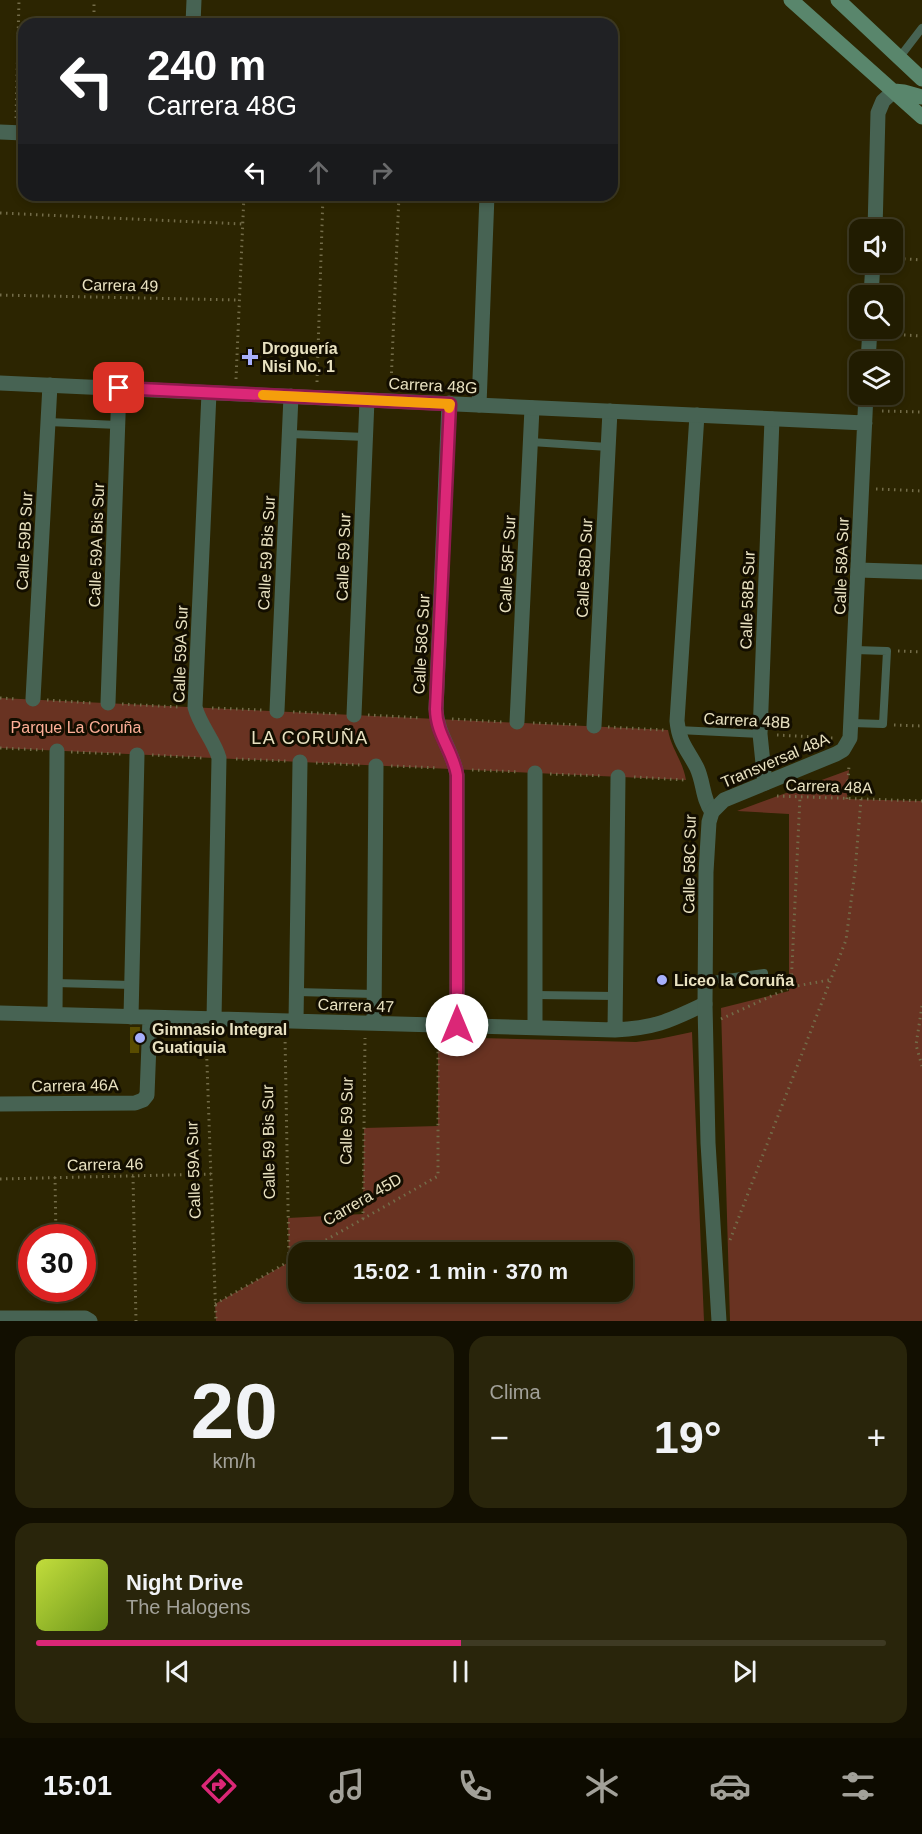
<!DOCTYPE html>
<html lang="es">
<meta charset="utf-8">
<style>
:root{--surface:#211c01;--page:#29250b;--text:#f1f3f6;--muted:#a2a199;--line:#3e3a23;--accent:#db2777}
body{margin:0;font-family:Arial,sans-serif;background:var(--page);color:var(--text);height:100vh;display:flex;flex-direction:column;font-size:22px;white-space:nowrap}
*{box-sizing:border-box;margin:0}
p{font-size:20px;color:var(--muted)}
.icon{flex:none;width:33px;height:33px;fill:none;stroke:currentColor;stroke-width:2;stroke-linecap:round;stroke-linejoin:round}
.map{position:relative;height:1321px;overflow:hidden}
.side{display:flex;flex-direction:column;gap:15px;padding:15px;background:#120f01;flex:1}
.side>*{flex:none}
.hud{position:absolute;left:18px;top:18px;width:600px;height:183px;border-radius:18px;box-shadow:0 3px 9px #0003,0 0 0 2px var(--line);background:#202124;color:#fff;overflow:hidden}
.buttons{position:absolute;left:849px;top:219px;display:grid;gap:12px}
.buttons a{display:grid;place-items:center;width:54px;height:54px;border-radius:12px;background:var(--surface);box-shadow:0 3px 9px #0003,0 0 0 2px var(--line);font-size:30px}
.speed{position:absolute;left:18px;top:1224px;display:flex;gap:12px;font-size:30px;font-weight:700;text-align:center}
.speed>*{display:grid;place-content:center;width:78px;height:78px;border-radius:50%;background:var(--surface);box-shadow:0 3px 9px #0003,0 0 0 2px var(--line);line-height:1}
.speed .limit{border:9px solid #d22;background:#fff;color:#111}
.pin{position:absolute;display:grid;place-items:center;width:51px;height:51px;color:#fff;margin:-26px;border-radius:12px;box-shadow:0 3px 9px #0006}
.me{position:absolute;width:66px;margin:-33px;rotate:0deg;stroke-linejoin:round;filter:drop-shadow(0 0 4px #0008)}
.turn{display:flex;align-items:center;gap:21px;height:126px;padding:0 30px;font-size:27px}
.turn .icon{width:78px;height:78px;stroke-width:2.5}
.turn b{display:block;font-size:42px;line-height:51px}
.lanes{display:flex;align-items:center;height:57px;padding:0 30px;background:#0003;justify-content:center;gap:30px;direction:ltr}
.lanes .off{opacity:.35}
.big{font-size:45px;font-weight:600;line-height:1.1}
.side .card{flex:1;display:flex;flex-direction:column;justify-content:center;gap:9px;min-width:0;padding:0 21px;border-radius:18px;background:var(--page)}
.side .dial{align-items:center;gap:0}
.dial b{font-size:78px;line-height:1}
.song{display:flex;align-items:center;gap:18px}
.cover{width:72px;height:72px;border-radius:9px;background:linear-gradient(135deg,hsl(70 70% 55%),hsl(80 70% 35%))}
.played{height:6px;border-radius:3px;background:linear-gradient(90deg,var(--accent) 50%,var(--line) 50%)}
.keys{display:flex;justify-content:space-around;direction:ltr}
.heat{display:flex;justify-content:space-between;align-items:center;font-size:33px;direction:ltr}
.side .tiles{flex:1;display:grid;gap:15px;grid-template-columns:1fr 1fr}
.card:last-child{grid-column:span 2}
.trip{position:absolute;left:288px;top:1242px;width:345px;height:60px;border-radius:18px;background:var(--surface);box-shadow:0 3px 9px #0003,0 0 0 2px var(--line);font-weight:600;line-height:60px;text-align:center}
.dock{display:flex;height:96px;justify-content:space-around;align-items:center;background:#0d0b00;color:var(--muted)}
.dock .icon{width:42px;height:42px}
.dock .on{color:var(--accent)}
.dock b{font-size:27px;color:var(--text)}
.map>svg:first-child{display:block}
.green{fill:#693322;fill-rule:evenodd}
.building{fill:#594c00}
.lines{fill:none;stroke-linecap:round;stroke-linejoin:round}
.path{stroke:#736c49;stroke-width:3;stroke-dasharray:1.5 4.5;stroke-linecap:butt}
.service{stroke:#476353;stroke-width:8}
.minor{stroke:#476353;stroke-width:15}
.tertiary{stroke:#476353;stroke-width:15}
.secondary{stroke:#59866c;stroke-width:15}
.route-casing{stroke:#8e194d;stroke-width:15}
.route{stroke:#db2777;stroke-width:10}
.slow{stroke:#f59e0b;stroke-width:10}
.poi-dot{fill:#a7b0fc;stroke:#130e00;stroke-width:2}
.labels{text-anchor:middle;stroke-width:6;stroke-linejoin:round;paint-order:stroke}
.street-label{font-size:16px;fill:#e9e2c1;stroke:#130e00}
.poi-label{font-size:16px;font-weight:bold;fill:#e9e2c1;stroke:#130e00;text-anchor:start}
.park-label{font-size:16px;fill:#ffb098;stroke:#130e00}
.neighbourhood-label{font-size:18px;letter-spacing:1.5px;fill:#e9e2c1;stroke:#130e00}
</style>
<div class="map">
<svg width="922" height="1321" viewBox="0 0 922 1321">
<rect width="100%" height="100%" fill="#2c2501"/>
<path class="green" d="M0,698L668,730C671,748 683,761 686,780L0,748Z
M849,770L847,799L922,801V1321H730L721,1008L789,991V814L737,811Z
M692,1032L704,1321H216L215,1304L289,1262L288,1218L363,1214L364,1128L438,1126V1037L636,1042L659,1039ZM298,1252H622V1292H298Z"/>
<path class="building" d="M130,1027H140L139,1053H130Z"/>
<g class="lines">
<path class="path" d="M94,24V0
M16,118L19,0
M0,213L243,224
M892,258L922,260
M0,295L239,300
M886,334L922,336
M236,379L244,195
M317,382L323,195
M391,385L399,195
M882,411L922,412
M876,489L922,491
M898,651L922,652
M0,698L17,699
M47,700L92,703
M122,704L179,707
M212,708L263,710
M293,712L338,714
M368,715L421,718
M452,719L502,722
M533,723L580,725
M894,725L922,726
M608,727L664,730
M777,735L833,738
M0,748L43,750
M71,752L121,754
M152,755L202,758
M236,759L286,761
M316,763L361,765
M391,766L439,768
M472,770L520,772
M550,774L604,776
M634,777L684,780
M777,796L922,801
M847,799L849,765
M791,987L800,797
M922,1006L916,1045L922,1066
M721,1019L791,987L829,980
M206,1035L216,1321
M285,1036L289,1262
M133,1176L136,1321
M55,1177L56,1238
M0,1179L211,1174
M363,1219L365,1038
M730,1240L846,940L855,871L861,799
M305,1252L438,1176V1042
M58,1288V1302
M215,1304L298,1256"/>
<path class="service" d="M899,58L922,28
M48,422L118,425
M290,434L366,437
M531,442L608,447
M852,723L883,724L887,651L855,650
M678,730L760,734
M705,981L764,973
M55,983L132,985
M297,992L374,994
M535,995L616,996"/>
<path class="minor" d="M193,24L194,0
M0,132L24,133
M209,393L195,707C200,726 214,740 219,758L214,1019
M449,403L436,709C437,734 453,751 457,775V1025
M479,405L487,195
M697,415L677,721C679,743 688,750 697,768C704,783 702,798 712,812
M858,570L922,572
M33,699L50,385
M108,703L119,388
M277,711L291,396
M354,715L367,400
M517,722L532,408
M594,726L610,411
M765,783L760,734L772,419
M0,1013L615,1030C656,1028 669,1021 705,1004
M55,1014L57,751
M131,1017L137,755
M296,1021L300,762
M374,1023L376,766
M535,1027V773
M615,1030L618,777
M0,1104L135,1103L143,1100L147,1095L150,1018
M0,1318H85L90,1321"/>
<path class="tertiary" d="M875,230L878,113L883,101L894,91
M871,296L873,262
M868,362L870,328
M0,383L865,423
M719,1321L708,1143L705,1004L706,872L709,822L712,812L724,800L836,754L843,750L850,738L866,394"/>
<path class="secondary" d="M791,0L922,117
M838,0L922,79
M894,91L904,92L922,97"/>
</g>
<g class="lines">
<g class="route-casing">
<path id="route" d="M119,388L450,404L436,709C436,734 453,751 457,775V1025"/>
</g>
<use href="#route" class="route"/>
<path class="slow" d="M263,395L450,404L449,408"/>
</g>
<g class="poi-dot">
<path d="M247 348h6v6h6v6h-6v6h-6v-6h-6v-6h6z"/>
<circle cx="662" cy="980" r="6"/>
<circle cx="140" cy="1038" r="6"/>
</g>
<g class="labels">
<g class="street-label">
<text transform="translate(120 285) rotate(1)" y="6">Carrera 49</text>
<text transform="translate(433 385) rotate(3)" y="6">Carrera 48G</text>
<text transform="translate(24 541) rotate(-87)" y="6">Calle 59B Sur</text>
<text transform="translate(96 545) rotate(-88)" y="6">Calle 59A Bis Sur</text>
<text transform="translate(266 553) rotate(-87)" y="6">Calle 59 Bis Sur</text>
<text transform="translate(343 557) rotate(-88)" y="6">Calle 59 Sur</text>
<text transform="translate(507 564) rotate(-87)" y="6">Calle 58F Sur</text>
<text transform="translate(841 566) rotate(-88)" y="6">Calle 58A Sur</text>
<text transform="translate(584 568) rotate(-87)" y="6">Calle 58D Sur</text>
<text transform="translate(747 600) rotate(-88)" y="6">Calle 58B Sur</text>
<text transform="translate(421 644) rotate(-87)" y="6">Calle 58G Sur</text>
<text transform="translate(180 654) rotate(-88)" y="6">Calle 59A Sur</text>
<text transform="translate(747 720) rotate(3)" y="6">Carrera 48B</text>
<text transform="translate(775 760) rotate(-23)" y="6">Transversal 48A</text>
<text transform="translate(829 786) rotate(2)" y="6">Carrera 48A</text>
<text transform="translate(689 864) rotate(-89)" y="6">Calle 58C Sur</text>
<text transform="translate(356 1005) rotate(2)" y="6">Carrera 47</text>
<text transform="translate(75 1085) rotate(-1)" y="6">Carrera 46A</text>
<text transform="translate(346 1121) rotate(-89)" y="6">Calle 59 Sur</text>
<text transform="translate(268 1142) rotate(-91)" y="6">Calle 59 Bis Sur</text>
<text transform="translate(105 1164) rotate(-1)" y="6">Carrera 46</text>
<text transform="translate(193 1170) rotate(-92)" y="6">Calle 59A Sur</text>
<text transform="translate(362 1199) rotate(-30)" y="6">Carrera 45D</text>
</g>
<g class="poi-label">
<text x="262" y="354">Droguería<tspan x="262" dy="18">Nisi No. 1</tspan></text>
<text x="674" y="986">Liceo la Coruña</text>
<text x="152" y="1035">Gimnasio Integral<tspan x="152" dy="18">Guatiquia</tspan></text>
</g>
<g class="park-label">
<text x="76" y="733">Parque La Coruña</text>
</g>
<g class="neighbourhood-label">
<text x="310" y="744">LA CORUÑA</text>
</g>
</g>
</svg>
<div class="buttons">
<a><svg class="icon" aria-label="sound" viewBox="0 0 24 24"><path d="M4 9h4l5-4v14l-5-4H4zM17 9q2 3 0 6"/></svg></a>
<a><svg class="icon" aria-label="search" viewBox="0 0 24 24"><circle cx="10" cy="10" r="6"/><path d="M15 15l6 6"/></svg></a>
<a><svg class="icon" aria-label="layers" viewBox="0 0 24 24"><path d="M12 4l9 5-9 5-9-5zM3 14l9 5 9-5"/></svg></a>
</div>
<div class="speed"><div class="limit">30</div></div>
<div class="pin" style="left:119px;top:388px;background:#d93025"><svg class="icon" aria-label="arrive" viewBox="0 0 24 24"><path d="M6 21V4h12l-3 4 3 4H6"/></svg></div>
<svg class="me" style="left:457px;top:1025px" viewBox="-20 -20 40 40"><circle r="19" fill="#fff"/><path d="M0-13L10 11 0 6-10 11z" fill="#db2777"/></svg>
<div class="trip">15:02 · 1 min · 370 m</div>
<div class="hud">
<div class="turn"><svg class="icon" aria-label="left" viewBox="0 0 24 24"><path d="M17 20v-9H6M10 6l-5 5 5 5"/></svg><div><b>240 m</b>Carrera 48G</div></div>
<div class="lanes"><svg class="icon" aria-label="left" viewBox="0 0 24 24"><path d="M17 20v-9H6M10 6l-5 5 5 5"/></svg><svg class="icon off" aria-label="ahead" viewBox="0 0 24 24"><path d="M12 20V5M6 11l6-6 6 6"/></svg><svg class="icon off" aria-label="right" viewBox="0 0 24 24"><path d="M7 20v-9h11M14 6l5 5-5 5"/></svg></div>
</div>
</div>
<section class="side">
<div class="tiles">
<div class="card dial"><b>20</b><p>km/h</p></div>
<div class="card"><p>Clima</p>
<div class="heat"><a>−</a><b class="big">19°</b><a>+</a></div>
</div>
<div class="card">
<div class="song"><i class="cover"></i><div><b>Night Drive</b><p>The Halogens</p></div></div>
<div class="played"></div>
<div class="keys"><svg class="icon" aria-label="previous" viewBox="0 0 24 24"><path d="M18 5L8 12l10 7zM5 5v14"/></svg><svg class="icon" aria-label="pause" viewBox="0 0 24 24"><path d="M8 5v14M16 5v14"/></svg><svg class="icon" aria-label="next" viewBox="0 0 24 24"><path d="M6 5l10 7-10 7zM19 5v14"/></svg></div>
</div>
</div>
</section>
<nav class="dock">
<b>15:01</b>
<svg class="icon on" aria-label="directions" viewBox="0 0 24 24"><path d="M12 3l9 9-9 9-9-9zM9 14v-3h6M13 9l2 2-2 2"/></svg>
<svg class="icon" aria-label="music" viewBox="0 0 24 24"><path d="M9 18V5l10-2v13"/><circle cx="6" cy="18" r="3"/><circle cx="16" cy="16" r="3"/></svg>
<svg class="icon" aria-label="phone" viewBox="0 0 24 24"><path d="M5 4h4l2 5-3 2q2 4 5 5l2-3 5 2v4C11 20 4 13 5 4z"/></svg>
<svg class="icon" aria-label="climate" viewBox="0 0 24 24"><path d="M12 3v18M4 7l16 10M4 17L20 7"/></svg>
<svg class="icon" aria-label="car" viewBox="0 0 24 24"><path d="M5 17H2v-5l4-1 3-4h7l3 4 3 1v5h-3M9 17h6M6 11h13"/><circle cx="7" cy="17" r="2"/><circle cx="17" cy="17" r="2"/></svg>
<svg class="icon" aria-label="filters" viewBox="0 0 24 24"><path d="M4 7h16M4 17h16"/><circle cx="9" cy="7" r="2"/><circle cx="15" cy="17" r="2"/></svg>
</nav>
